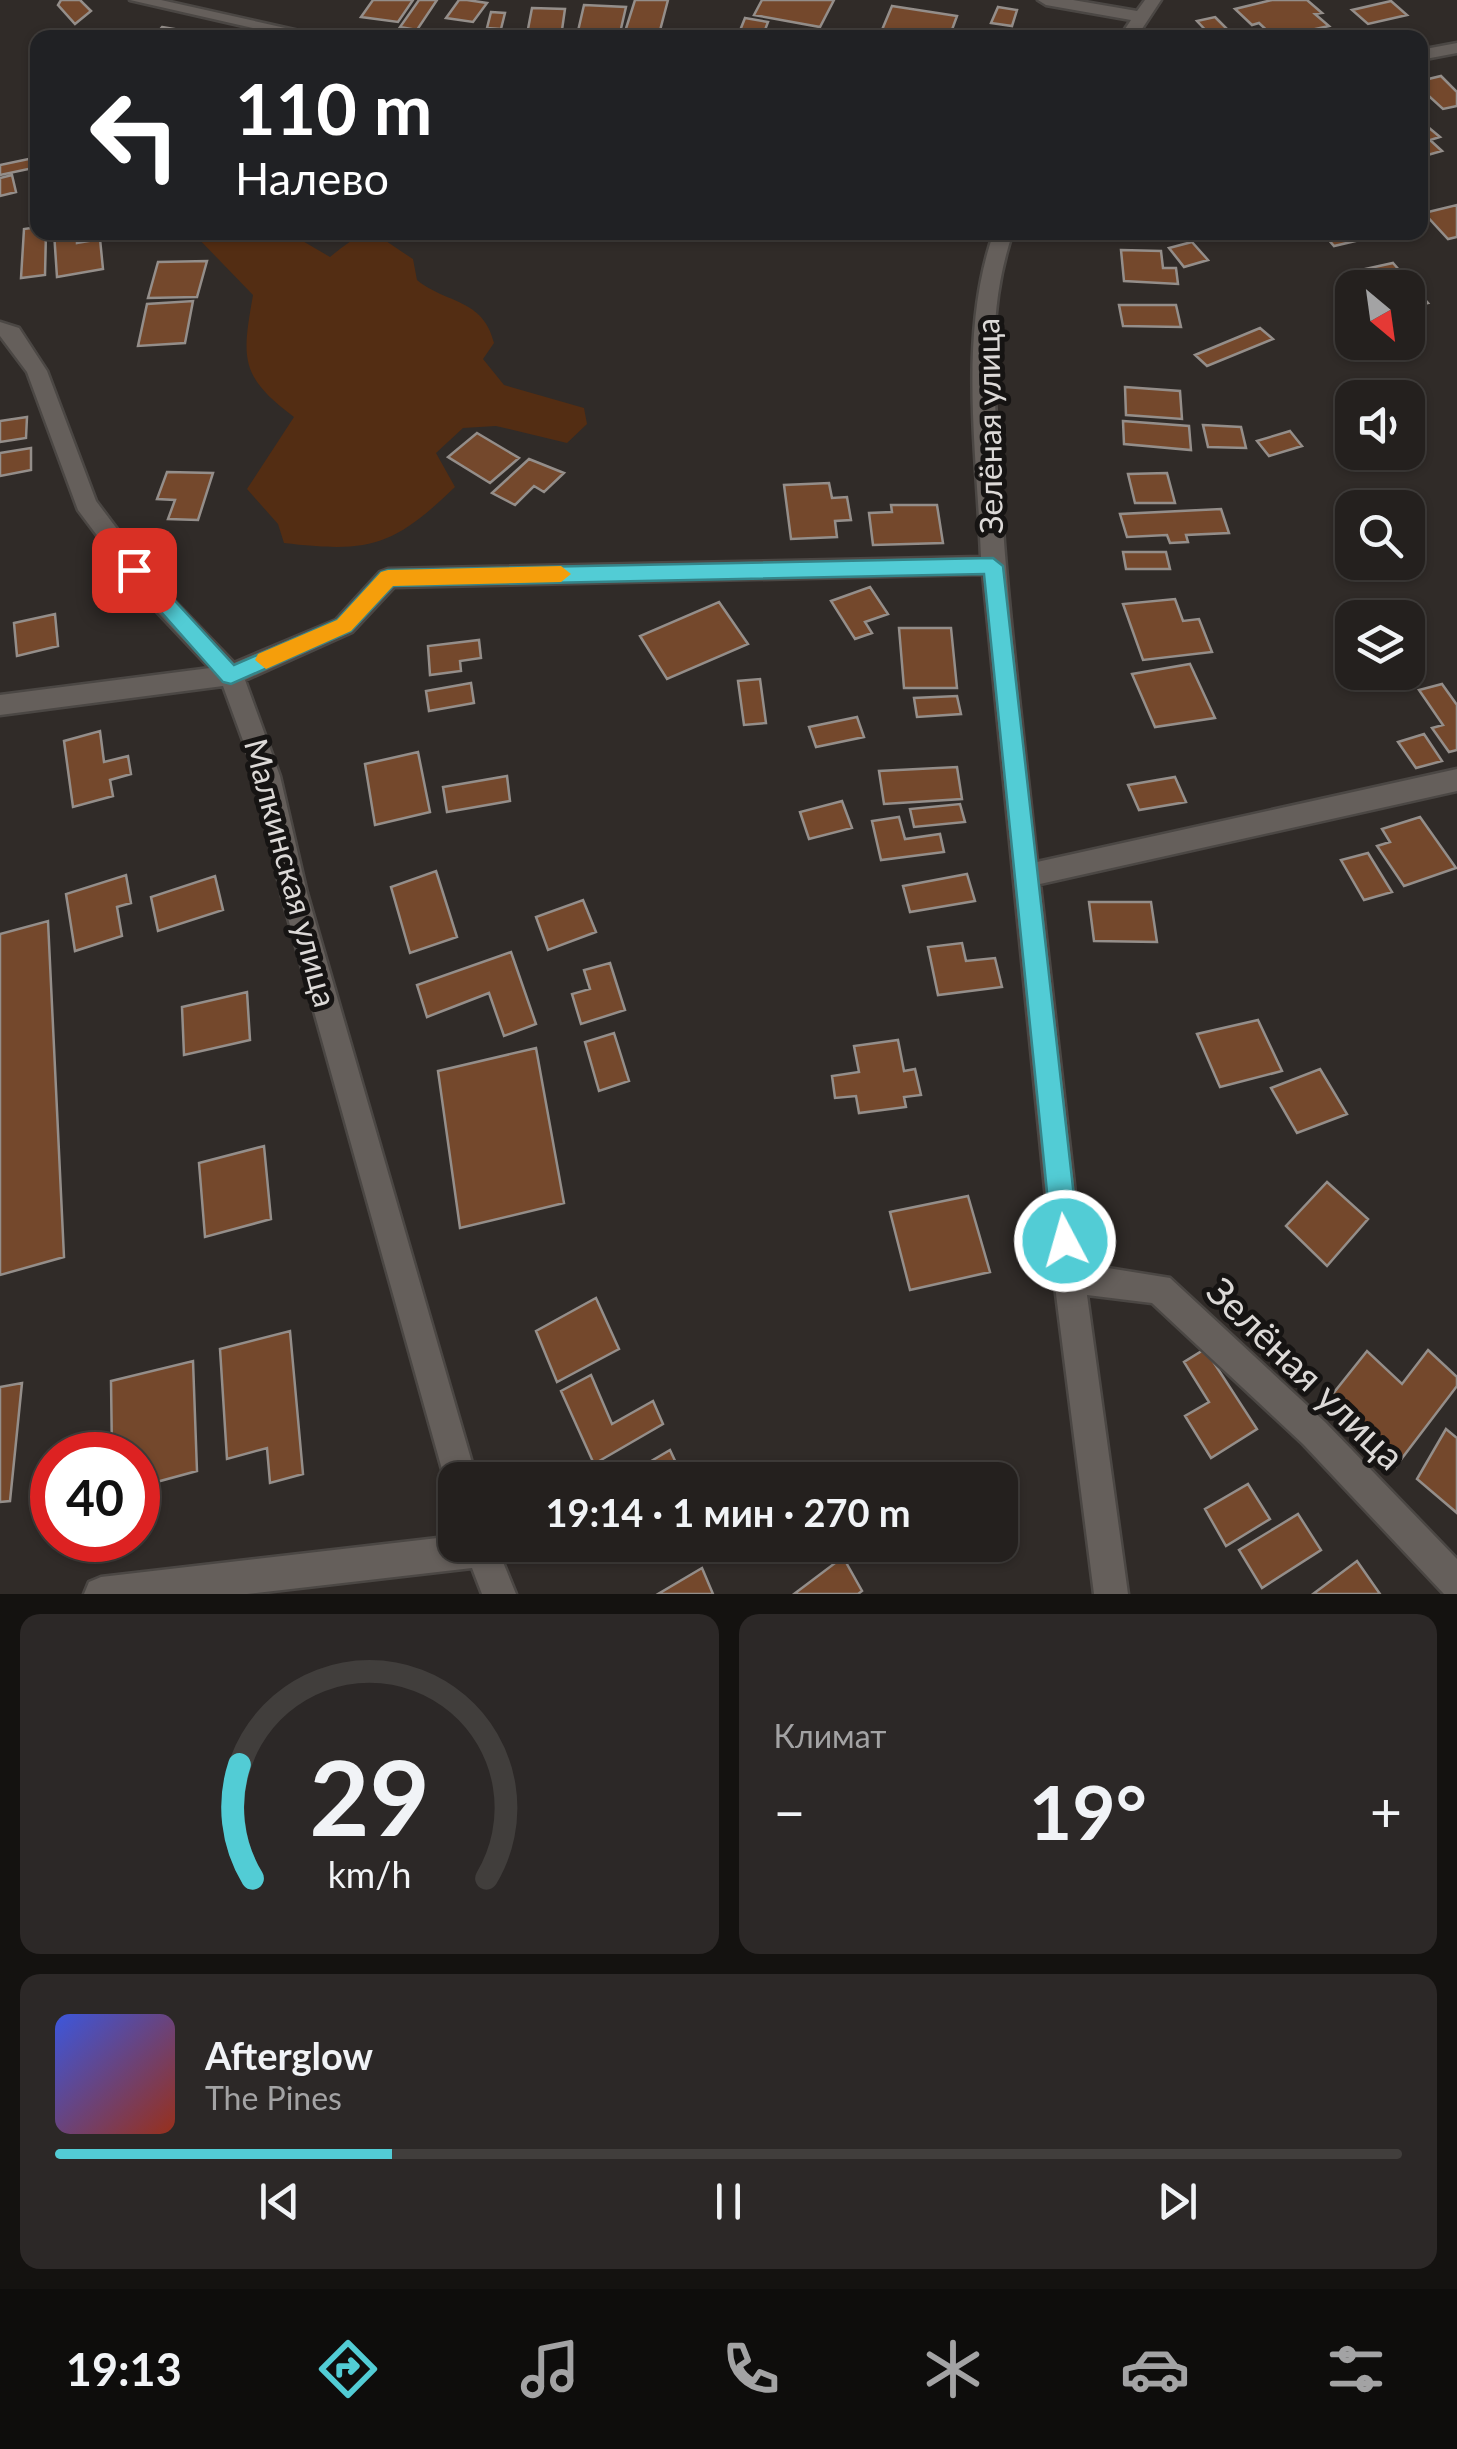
<!DOCTYPE html>
<html lang="ru">
<meta charset="utf-8">
<style>
:root{--surface:#24201e;--page:#2c2827;--text:#f1f3f6;--muted:#a3a3a4;--line:#413e3c;--accent:#52ccd5}
body{margin:0;font-family:Lato,sans-serif;background:var(--page);color:var(--text);height:100vh;display:flex;flex-direction:column;font-size:38px;white-space:nowrap}
*{box-sizing:border-box;margin:0}
p{font-size:32px;color:var(--muted)}
.icon{flex:none;width:55px;height:55px;fill:none;stroke:currentColor;stroke-width:2;stroke-linecap:round;stroke-linejoin:round}
.map{position:relative;height:1594px;overflow:hidden}
.panel{display:flex;flex-direction:column;gap:20px;padding:20px;background:#141210;flex:1}
.panel>*{flex:none}
.hud{position:absolute;left:30px;top:30px;width:1398px;height:210px;border-radius:20px;box-shadow:0 2px 8px #0004,0 0 0 2px var(--line);background:#202124;color:#fff;overflow:hidden}
.needle{width:65px;rotate:151deg}
.buttons{position:absolute;left:1335px;top:270px;display:grid;gap:20px}
.buttons a{display:grid;place-items:center;width:90px;height:90px;border-radius:20px;background:var(--surface);box-shadow:0 2px 8px #0004,0 0 0 2px var(--line);font-size:50px}
.speed{position:absolute;left:30px;top:1432px;display:flex;gap:20px;font-size:50px;font-weight:700;text-align:center}
.speed>*{display:grid;place-content:center;width:130px;height:130px;border-radius:50%;background:var(--surface);box-shadow:0 2px 8px #0004,0 0 0 2px var(--line);line-height:1}
.speed .limit{border:15px solid #d22;background:#fff;color:#111}
.pin{position:absolute;display:grid;place-items:center;width:85px;height:85px;color:#fff;margin:-42px;border-radius:20px;box-shadow:0 5px 15px #0006}
.me{position:absolute;width:110px;margin:-55px;rotate:354deg;stroke-linejoin:round;filter:drop-shadow(0 0 8px #0008)}
.turn{display:flex;align-items:center;gap:35px;height:210px;padding:0 40px;font-size:45px}
.turn .icon{width:130px;height:130px;stroke-width:2.5}
.turn b{display:block;font-size:70px;line-height:85px}
.big{font-size:75px;font-weight:700;line-height:1.1}
.panel .tile{flex:1;display:flex;flex-direction:column;justify-content:center;gap:15px;min-width:0;padding:0 35px;border-radius:20px;background:var(--page)}
.panel .dial{align-items:center;gap:0}
.dial svg{height:260px;overflow:visible;fill:none;stroke:var(--line);stroke-width:7;stroke-linecap:round;text-anchor:middle}
.dial text{fill:var(--text);stroke:none}
.song{display:flex;align-items:center;gap:30px}
.cover{width:120px;height:120px;border-radius:15px;background:linear-gradient(135deg,hsl(230 70% 55%),hsl(10 70% 35%))}
.played{height:10px;border-radius:5px;background:linear-gradient(90deg,var(--accent) 25%,var(--line) 25%)}
.keys{display:flex;justify-content:space-around;direction:ltr}
.heat{display:flex;justify-content:space-between;align-items:center;font-size:55px;direction:ltr}
.panel .tiles{flex:1;display:grid;gap:20px;grid-template-columns:1fr 1fr}
.tile:last-child{grid-column:span 2}
.trip{position:absolute;left:438px;top:1462px;width:580px;height:100px;border-radius:20px;background:var(--surface);box-shadow:0 2px 8px #0004,0 0 0 2px var(--line);font-weight:700;line-height:100px;text-align:center}
.tab-bar{display:flex;height:160px;justify-content:space-around;align-items:center;background:#0e0d0c;color:var(--muted)}
.tab-bar .icon{width:70px;height:70px}
.tab-bar .active{color:var(--accent)}
.tab-bar b{font-size:45px;color:var(--text)}
.map>svg:first-child{display:block}
.green{fill:#532d13}
.building{fill:#74482c;stroke:#948e8a;stroke-width:2.5}
.lines{fill:none;stroke-linecap:round;stroke-linejoin:round}
.minor-casing{stroke:#4b4744;stroke-width:5}
.minor{fill:#655f5b;fill-rule:evenodd}
.route{fill:#52ccd5;stroke:#35858a;stroke-width:2.5}
.slow{fill:#f59e0b}
.labels{text-anchor:middle;stroke-width:10;stroke-linejoin:round;paint-order:stroke}
.street-label{font-size:32px;fill:#dcd9d7;stroke:#161413}
.near-street-label{font-size:38px;fill:#dcd9d7;stroke:#161413}
</style>
<div class="map">
<svg width="1457" height="1594" viewBox="0 0 1457 1594">
<rect width="100%" height="100%" fill="#302b28"/>
<path class="green" d="M193,233H289L330,257C373,222 369,231 413,259L417,280C446,304 483,298 494,343L483,359L504,385L584,408L587,424L567,443L496,426L463,428L436,453L455,487C393,547 369,553 284,543L278,524L247,489L294,417C239,376 242,358 253,295Z"/>
<path class="building" d="M61,0H80L91,11L75,24L58,5Z
M373,0H413L398,22L361,17Z
M419,0H437L417,30L400,27Z
M459,0H467L487,3L473,22L446,18Z
M635,0H668L658,38H623Z
M762,0H834L820,27L754,15Z
M1272,0H1307L1322,13L1315,14L1329,26L1275,38L1259,23L1252,25L1235,9Z
M1391,1L1407,15L1368,24L1352,10Z
M584,5L626,7L620,33L578,31Z
M892,6L957,16L949,38L879,37Z
M998,7L1017,10L1012,26L991,23Z
M532,8L565,9L562,30L528,29Z
M491,12L505,13L501,29L487,28Z
M1215,17L1231,33L1212,37L1197,21Z
M745,18L768,22L762,38H737Z
M162,27L204,34L201,38H153Z
M1441,76L1457,92V106L1443,109L1420,88V81Z
M1428,127L1440,137L1430,140L1442,151L1424,156L1420,152V129Z
M38,157V167L0,175V165Z
M12,175L16,192L0,196V178Z
M1457,205V237L1448,239L1424,213Z
M38,227V232H46L45,275L21,278L24,229Z
M54,232H77V243L100,239L103,269L57,277Z
M1322,232H1358L1364,239L1334,246Z
M1192,242L1208,260L1184,267L1169,248Z
M1121,250L1161,251L1163,268H1176L1178,284L1124,281Z
M207,261L197,297L148,298L158,262Z
M1393,263L1428,303L1408,308V288H1370L1356,271Z
M193,301L185,343L138,346L147,304Z
M1119,305H1176L1181,327L1123,326Z
M1260,328L1273,339L1207,366L1195,355Z
M1125,387L1180,391L1182,419L1126,415Z
M27,417L26,438L0,442V421Z
M1123,421L1189,426L1191,450L1124,444Z
M1203,425L1241,427L1246,448L1208,447Z
M1290,431L1302,446L1269,456L1257,441Z
M477,433L519,458L490,483L448,457Z
M31,448V470L0,476V453Z
M529,459L564,473L544,492L534,486L515,505L492,493Z
M167,472L213,473L198,520L168,519L175,500L157,499Z
M1167,473L1175,503H1135L1128,474Z
M829,483L832,498L847,497L851,520L835,521L837,537L791,539L784,485Z
M891,505H937L943,543L873,545L869,513L892,512Z
M1221,509L1229,533L1186,535L1188,542L1170,543L1167,535L1127,537L1120,514Z
M1123,552H1166L1170,569H1126Z
M870,587L888,614L865,622L872,633L855,639L831,601Z
M1175,599L1183,621L1199,619L1212,652L1143,660L1123,604Z
M719,602L748,644L667,679L640,636Z
M55,614L58,646L17,656L14,623Z
M899,628H951L957,688H904Z
M479,640L481,658L460,661L461,671L430,675L428,646Z
M1190,664L1215,718L1155,727L1132,674Z
M760,679L766,723L744,725L738,681Z
M471,683L474,703L429,711L426,691Z
M1442,684L1457,705V750L1449,752L1432,728L1443,725L1419,690Z
M957,696L961,714L917,717L914,698Z
M857,717L864,737L816,747L809,727Z
M100,731L104,762L128,756L131,774L110,780L113,796L73,807L64,741Z
M1424,734L1442,761L1416,768L1398,742Z
M418,752L430,812L375,825L365,764Z
M957,767L962,799L884,804L879,771Z
M507,776L510,801L447,812L443,787Z
M1175,777L1186,802L1139,810L1128,785Z
M842,801L852,828L809,839L800,812Z
M960,804L965,822L914,827L910,809Z
M899,817L905,839L940,834L944,852L881,860L872,821Z
M1420,817L1456,868L1404,886L1377,846L1390,842L1382,829Z
M1368,853L1392,892L1364,900L1341,860Z
M436,871L457,937L410,953L391,887Z
M967,874L975,901L910,912L903,886Z
M126,875L131,903L117,907L122,936L75,951L66,894Z
M215,876L223,910L158,931L151,897Z
M583,900L596,932L548,950L536,917Z
M1089,902H1151L1157,942L1094,941Z
M48,921L64,1257L0,1275V934Z
M962,943L966,961L995,958L1002,987L938,995L928,947Z
M511,952L536,1024L504,1036L489,993L427,1017L417,985Z
M610,963L625,1010L581,1024L572,994L590,989L584,970Z
M247,992L250,1040L184,1055L182,1007Z
M1258,1020L1282,1071L1220,1087L1197,1034Z
M614,1033L629,1081L599,1091L585,1042Z
M898,1040L904,1071L915,1069L921,1095L904,1097L906,1107L859,1113L856,1096L835,1098L832,1076L859,1072L854,1046Z
M536,1048L564,1203L460,1228L438,1071Z
M1320,1069L1347,1114L1297,1133L1271,1088Z
M264,1146L271,1219L205,1237L199,1163Z
M1327,1182L1368,1219L1327,1266L1286,1226Z
M968,1196L990,1272L910,1290L890,1212Z
M596,1298L619,1349L557,1382L536,1331Z
M290,1331L303,1474L270,1483L267,1448L227,1459L220,1349Z
M1205,1349L1257,1429L1211,1458L1185,1416L1209,1402L1184,1362Z
M1428,1350L1457,1377V1386L1396,1466L1328,1400L1367,1351L1402,1384Z
M193,1361L197,1471L138,1487V1455H112L111,1381Z
M591,1375L612,1424L653,1401L663,1424L594,1464L561,1391Z
M22,1383L10,1501L0,1502V1387Z
M1446,1429L1457,1438V1513L1417,1479Z
M670,1450L684,1480H619Z
M1248,1484L1270,1519L1226,1546L1205,1509Z
M1298,1514L1321,1550L1262,1588L1239,1550Z
M843,1557L862,1591L858,1594H794Z
M1357,1561L1380,1594H1313Z
M702,1568L713,1594H658Z"/>
<g class="lines">
<g class="minor-casing">
<path id="minor" d="M130,0H161L330,38H296Z
M1038,0H1073L1137,11L1145,0H1161L1136,38H1119L1131,20L1046,5Z
M1457,43V53L1420,60V50Z
M994,232H1013C986,310 994,386 999,467C1006,599 1023,730 1037,862L1457,769V791L1040,884L1083,1264L1170,1278L1325,1422L1457,1559V1594H1444L1303,1444L1152,1303L1087,1295L1128,1594H1094L1054,1278L983,574L394,587L352,632L245,680L280,776L307,893L477,1480H455V1494L449,1492L445,1480L281,893L256,776L223,686L0,715V695L210,668L144,598L78,510L27,372L0,336V322L19,328L47,371L96,501L160,586L234,663L336,620L380,572L388,569L981,557C977,450 958,334 994,232Z
M455,1536V1545H496L516,1594H482L472,1568L247,1594H84L89,1582L101,1577Z"/>
</g>
<use href="#minor" class="minor"/>
</g>
<path class="route" d="M993,558L1003,566L1079,1241L1075,1251L1065,1255L1056,1251L1052,1241L984,574L393,586L351,631L231,684L223,682L124,570L127,564H141L234,665L337,620L381,572L388,570Z"/>
<path class="slow" d="M561,566L571,574L561,582L393,586L351,631L266,669L255,660L258,654L337,620L381,572L388,570Z"/>
<g class="labels">
<g class="street-label">
<text transform="translate(990 426) rotate(-91)" y="11">Зелёная улица</text>
<text transform="translate(290 873) rotate(75)" y="11">Малкинская улица</text>
</g>
<g class="near-street-label">
<text transform="translate(1305 1374) rotate(44)" y="13">Зелёная улица</text>
</g>
</g>
</svg>
<div class="buttons">
<a><svg class="needle" viewBox="-14 -14 28 28"><path d="M0-13l5 13h-10z" fill="#e53935"/><path d="M0 13l5-13h-10z" fill="#a3a3a4"/></svg></a>
<a><svg class="icon" aria-label="sound" viewBox="0 0 24 24"><path d="M4 9h4l5-4v14l-5-4H4zM17 9q2 3 0 6"/></svg></a>
<a><svg class="icon" aria-label="search" viewBox="0 0 24 24"><circle cx="10" cy="10" r="6"/><path d="M15 15l6 6"/></svg></a>
<a><svg class="icon" aria-label="layers" viewBox="0 0 24 24"><path d="M12 4l9 5-9 5-9-5zM3 14l9 5 9-5"/></svg></a>
</div>
<div class="speed"><div class="limit">40</div></div>
<div class="pin" style="left:134px;top:570px;background:#d93025"><svg class="icon" aria-label="arrive" viewBox="0 0 24 24"><path d="M6 21V4h12l-3 4 3 4H6"/></svg></div>
<svg class="me" style="left:1065px;top:1241px" viewBox="-20 -20 40 40"><circle r="17" fill="#52ccd5" stroke="#fff" stroke-width="3"/><path d="M0-11L8 9 0 5-8 9z" fill="#fff"/></svg>
<div class="trip">19:14 · 1 мин · 270 m</div>
<div class="hud">
<div class="turn"><svg class="icon" aria-label="left" viewBox="0 0 24 24"><path d="M17 20v-9H6M10 6l-5 5 5 5"/></svg><div><b>110 m</b>Налево</div></div>
</div>
</div>
<section class="panel">
<div class="tiles">
<div class="tile dial"><svg viewBox="0 0 100 80">
<path d="M14 69A42 42 0 1 1 86 69"/>
<path d="M14 69A42 42 0 0 1 10 34" stroke="#52ccd5"/>
<text x="50" y="56" font-size="32" font-weight="700">29</text>
<text x="50" y="72" font-size="11">km/h</text>
</svg></div>
<div class="tile"><p>Климат</p>
<div class="heat"><a>−</a><b class="big">19°</b><a>+</a></div>
</div>
<div class="tile">
<div class="song"><i class="cover"></i><div><b>Afterglow</b><p>The Pines</p></div></div>
<div class="played"></div>
<div class="keys"><svg class="icon" aria-label="previous" viewBox="0 0 24 24"><path d="M18 5L8 12l10 7zM5 5v14"/></svg><svg class="icon" aria-label="pause" viewBox="0 0 24 24"><path d="M8 5v14M16 5v14"/></svg><svg class="icon" aria-label="next" viewBox="0 0 24 24"><path d="M6 5l10 7-10 7zM19 5v14"/></svg></div>
</div>
</div>
</section>
<nav class="tab-bar">
<b>19:13</b>
<svg class="icon active" aria-label="directions" viewBox="0 0 24 24"><path d="M12 3l9 9-9 9-9-9zM9 14v-3h6M13 9l2 2-2 2"/></svg>
<svg class="icon" aria-label="music" viewBox="0 0 24 24"><path d="M9 18V5l10-2v13"/><circle cx="6" cy="18" r="3"/><circle cx="16" cy="16" r="3"/></svg>
<svg class="icon" aria-label="phone" viewBox="0 0 24 24"><path d="M5 4h4l2 5-3 2q2 4 5 5l2-3 5 2v4C11 20 4 13 5 4z"/></svg>
<svg class="icon" aria-label="climate" viewBox="0 0 24 24"><path d="M12 3v18M4 7l16 10M4 17L20 7"/></svg>
<svg class="icon" aria-label="car" viewBox="0 0 24 24"><path d="M5 17H2v-5l4-1 3-4h7l3 4 3 1v5h-3M9 17h6M6 11h13"/><circle cx="7" cy="17" r="2"/><circle cx="17" cy="17" r="2"/></svg>
<svg class="icon" aria-label="filters" viewBox="0 0 24 24"><path d="M4 7h16M4 17h16"/><circle cx="9" cy="7" r="2"/><circle cx="15" cy="17" r="2"/></svg>
</nav>
